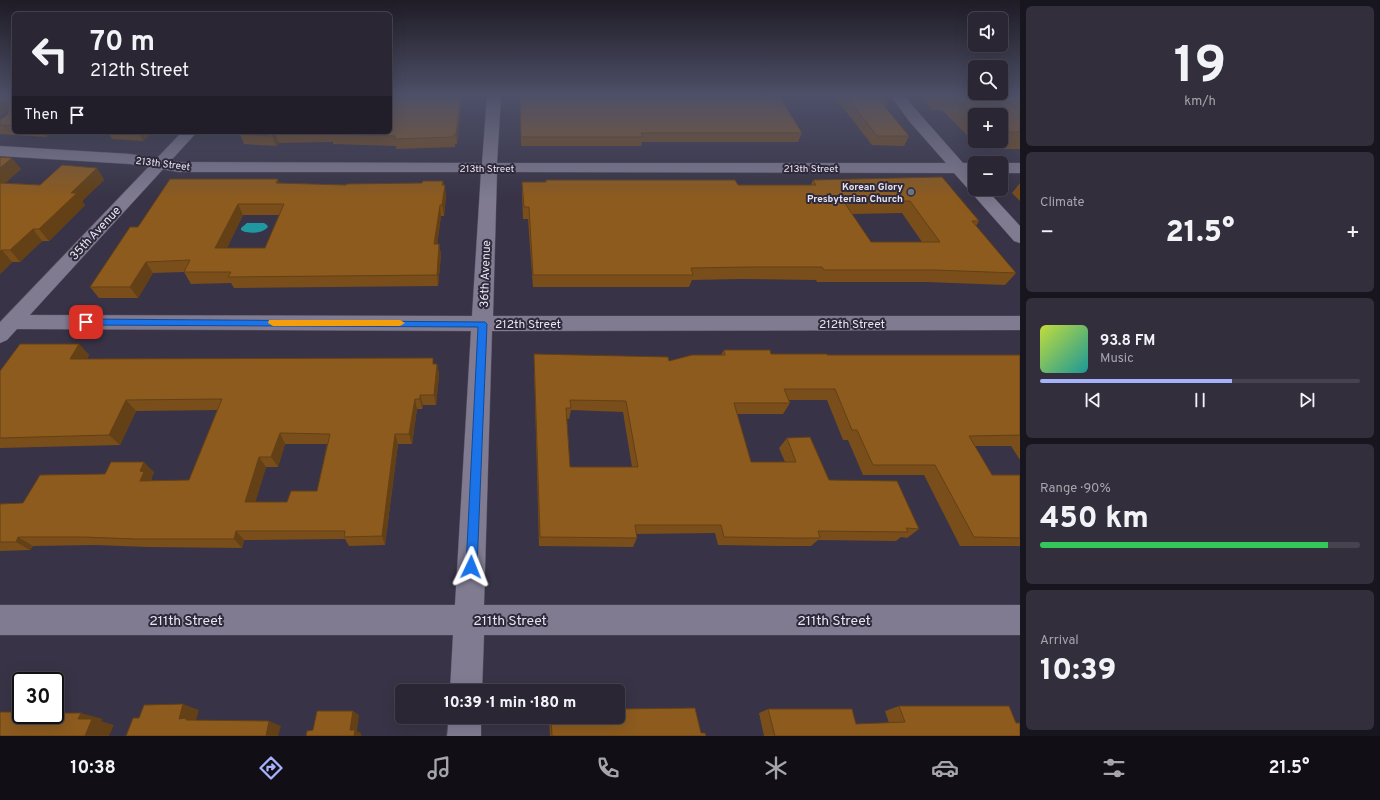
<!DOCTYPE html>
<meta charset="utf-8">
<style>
:root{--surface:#2a2634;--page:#322e3c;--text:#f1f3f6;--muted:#a5a5ac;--line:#46434f;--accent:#a4b2fc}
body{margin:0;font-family:Overpass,sans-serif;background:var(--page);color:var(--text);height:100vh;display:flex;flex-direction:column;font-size:15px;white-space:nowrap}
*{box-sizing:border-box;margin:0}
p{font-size:13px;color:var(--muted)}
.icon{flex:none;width:22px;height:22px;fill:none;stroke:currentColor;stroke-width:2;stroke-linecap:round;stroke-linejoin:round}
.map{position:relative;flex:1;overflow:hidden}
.drawer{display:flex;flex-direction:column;gap:6px;padding:6px;background:#17151d;width:360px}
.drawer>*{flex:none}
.banner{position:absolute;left:12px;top:12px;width:380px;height:122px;border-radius:6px;box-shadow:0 4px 16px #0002,0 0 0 1px var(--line);background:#2a2634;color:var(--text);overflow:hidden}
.buttons{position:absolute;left:968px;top:12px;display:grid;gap:8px}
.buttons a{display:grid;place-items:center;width:40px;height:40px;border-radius:6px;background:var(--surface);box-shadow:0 4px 16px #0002,0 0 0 1px var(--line);font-size:20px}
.speed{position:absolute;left:12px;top:672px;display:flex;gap:8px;font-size:20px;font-weight:700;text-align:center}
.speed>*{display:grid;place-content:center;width:52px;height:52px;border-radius:50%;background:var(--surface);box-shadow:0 4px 16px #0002,0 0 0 1px var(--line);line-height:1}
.speed .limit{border:2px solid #111;border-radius:6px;background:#fff;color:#111}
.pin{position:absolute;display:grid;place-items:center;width:34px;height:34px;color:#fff;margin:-17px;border-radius:8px;box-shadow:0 2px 6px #0006}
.me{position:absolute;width:44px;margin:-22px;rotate:2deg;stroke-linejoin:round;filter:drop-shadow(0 0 3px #0008)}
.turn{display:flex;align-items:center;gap:14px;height:84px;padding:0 12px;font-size:18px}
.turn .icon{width:52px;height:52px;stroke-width:2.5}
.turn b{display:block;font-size:28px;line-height:34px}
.then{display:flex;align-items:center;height:38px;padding:0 12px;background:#0003;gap:8px;font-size:15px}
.big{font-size:30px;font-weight:800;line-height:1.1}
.drawer .card{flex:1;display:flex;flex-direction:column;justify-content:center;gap:6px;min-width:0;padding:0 14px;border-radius:6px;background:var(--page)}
.drawer .dial{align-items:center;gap:0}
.dial b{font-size:52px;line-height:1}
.song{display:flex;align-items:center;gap:12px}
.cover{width:48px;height:48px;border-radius:6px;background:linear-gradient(135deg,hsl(70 70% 55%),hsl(180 70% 35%))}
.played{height:4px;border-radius:2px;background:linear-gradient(90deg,var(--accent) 60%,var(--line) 60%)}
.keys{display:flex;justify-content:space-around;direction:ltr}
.heat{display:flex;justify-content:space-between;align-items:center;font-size:22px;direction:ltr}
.charge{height:6px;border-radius:3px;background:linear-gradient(90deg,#34c759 90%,var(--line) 0)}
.trip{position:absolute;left:395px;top:684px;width:230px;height:40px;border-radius:6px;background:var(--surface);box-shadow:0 4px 16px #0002,0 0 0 1px var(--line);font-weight:800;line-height:40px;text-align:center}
.tab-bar{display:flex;height:64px;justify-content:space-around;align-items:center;background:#110f15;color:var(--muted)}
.tab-bar .icon{width:28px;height:28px}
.tab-bar .on{color:var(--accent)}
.tab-bar b{font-size:18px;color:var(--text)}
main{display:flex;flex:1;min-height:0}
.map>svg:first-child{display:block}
.water{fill:#2098a0}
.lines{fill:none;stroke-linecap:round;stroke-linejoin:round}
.minor-casing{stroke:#534f5f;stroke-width:1}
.tertiary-casing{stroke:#534f5f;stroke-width:1}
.minor{fill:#807b91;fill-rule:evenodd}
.tertiary{fill:#807b91;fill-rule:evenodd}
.wall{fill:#794e1a;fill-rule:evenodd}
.shaded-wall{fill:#634015}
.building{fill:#8d5b1e;stroke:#634015;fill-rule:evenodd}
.route{fill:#1a73e8;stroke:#114b97}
.slow{fill:#f59e0b}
.worship-dot{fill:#6b7280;stroke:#2e293b;stroke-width:1.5}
.labels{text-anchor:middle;stroke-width:4;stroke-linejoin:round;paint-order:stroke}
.far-street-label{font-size:10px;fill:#e7e4f1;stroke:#2e293b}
.far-poi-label{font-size:10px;font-weight:bold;fill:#e7e4f1;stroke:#2e293b;text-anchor:end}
.street-label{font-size:12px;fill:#e7e4f1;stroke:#2e293b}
.near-street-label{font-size:14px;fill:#e7e4f1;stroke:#2e293b}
</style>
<main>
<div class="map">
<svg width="1020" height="736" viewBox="0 0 1020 736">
<rect width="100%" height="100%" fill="#383346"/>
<path class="water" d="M247,223H264L267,225L268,227C262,234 248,234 241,230V228Z"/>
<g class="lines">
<g class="minor-casing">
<path id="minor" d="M487,96H501L497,163H946L909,121L891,96H904L963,163H975V173H971L975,177V189H986L1020,226V243L1014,241L954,173L497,172L493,316H1020V330L492,331L484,605H1020V635H484L482,691H450L453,635H0V605H455L471,331L13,329L6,327L3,322L6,317L13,315L472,316L481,172H179L130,164L0,156V146L130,154L179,162L482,163Z
M1001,163H1020V173H1001Z
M449,717H481V736H447Z"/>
</g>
<g class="tertiary-casing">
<path id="tertiary" d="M182,132H197L7,340L0,343V322Z"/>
</g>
<use href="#minor" class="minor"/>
<use href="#tertiary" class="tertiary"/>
</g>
<path class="wall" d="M0,96H14V132H53L46,137L0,134V120L8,114V111L0,116Z
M462,96L457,144H455V147L396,149V146L333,144V142L279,143L276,146L244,144L240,134Z
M520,96H779L802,133L798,142H642L641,146H521Z
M834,96H882L888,103L886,108L909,136L904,146L872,145Z
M920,96H1020V149H991L989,147H979L942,110H932ZM975,115H1001V141H975Z
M108,132H153L143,141L112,139Z
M0,157L21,169L5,183L40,185L97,168L104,180L82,201L85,205L49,241H42L20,262H12L0,274Z
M942,177L979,221L976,226L1016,273L1005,285L926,282H817L816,280L742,279L692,280L689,287H533L528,219H523L522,194V182L738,185H811L813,180ZM902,213L922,242H871L852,214Z
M443,181L446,197L444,216H441L437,244H439L441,255L438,286L234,288L231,283L191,284L184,272L153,273L138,298H99L90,287L138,227L279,183L346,185L422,183ZM243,215H279L265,248H227Z
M1020,183V201L1012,193Z
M79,344L89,355L87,359L437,364L439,375L436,405H423L422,409H417L412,444H398L385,545L349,546L345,539L244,540L242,548L147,547L95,545L33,546L30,550L0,551V504L23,503L105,474L154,472L151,479L153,481L189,480L217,410L136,411L120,445L0,448V371ZM285,444H327L317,491L287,502H255L266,467H278Z
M724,350L771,354L827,355H1020V460L1011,446H975L992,475H1020V546H960L924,475H863L848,440H843L827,400H788L790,403L783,414H737L751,462H785L779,448L787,438L829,480L919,529L907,538L901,537L896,541L818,540L811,546H784L718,545L715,533L636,534L637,538L633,547L539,546L534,366V354L669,361L721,355ZM571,410L623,412L632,467H570L567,419H569Z
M899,706L1020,736H764L759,713L768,709L856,724L889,723L885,711Z
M549,717H618L701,733L706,736H550Z"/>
<path class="shaded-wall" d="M461,96H462L457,144L456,134Z
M9,101L14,110L8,111L0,116V103L2,102Z
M43,132H53L46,137Z
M138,132H153L143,141Z
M275,133L279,143L276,146L272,136Z
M12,158L21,169L0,187V168Z
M97,168L104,180L82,201L85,205L49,241L39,229L71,193Z
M278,179L282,190L276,183Z
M443,181L444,192L445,185L446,197L444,216L442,205Z
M238,204L243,215L221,260L215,248Z
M440,205L441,216L436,255L434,244Z
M33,229L42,241L20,262L10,250Z
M439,244L441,255L438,286L437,275Z
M2,250L12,262L0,274V251Z
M146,262L153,273L138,298L130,287Z
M79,344L89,355L80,370L70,359Z
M437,364L439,375L436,405L434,395Z
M420,395L423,405L422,409L420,399Z
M415,399L417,409L412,444L409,434Z
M126,400L136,411L120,445L109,435Z
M280,433L285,444L278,467L271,457Z
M395,434L398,444L385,545L382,536Z
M259,457L266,467L253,511L245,502Z
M144,462L154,472L151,479L154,481H140V471Z
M236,531L244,540L242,548L234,539Z
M18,537L33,546L30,550L16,542Z
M183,704L199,710L195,724L179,719Z
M353,711L359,715L357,731L361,733V736H354L350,730Z
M81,713L103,719L101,721L114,725L109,736H85L78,719Z
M269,721L281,726L278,736H266Z"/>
<path class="building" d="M0,96H14V126L0,125V120L8,114L9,101L2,102L0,103Z
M390,96H461L456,134H454V137L394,139L395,136L331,134V132L275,133L272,136L240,134L241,132H390Z
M520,96H779L802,133H641L643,137H521Z
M846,96H882L888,103H882L909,136H877Z
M955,96H1020V132H1003L1001,130V115H975Z
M0,157L12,158L0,168Z
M62,165L97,168L71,193H77L39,229H33L10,250H2L0,251V183L40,185Z
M942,177L979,221H972L1016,273L935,270H824L822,267H748L691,268L693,275H533L529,207H524L522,182H546V180H735L738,185H816L813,180ZM910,201L940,242H871L844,202Z
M170,179H278L276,183L346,185V184L422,183L423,181H443L442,185H445L442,205H440L434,244H439L437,275L228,277L231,272H184L190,260L146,262L130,287H90L130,227H138ZM238,204H284L265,248H215Z
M20,344H79L70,359L433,358V364H437L434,395H420V399H415L409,434H395L382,536L344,537L345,531H236L234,539H136L83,537H18L16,542H0V504L23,503L40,475L105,474L111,462H144L140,471L144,472L140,481L189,480L222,399L126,400L109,435L0,438V371ZM280,433L330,434L317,491H291L287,502H245L259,457H271Z
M724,350H770L771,354H827V355H1020V435L969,436L992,475H1020V538L974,537L935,465H873L857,430H852L835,389H784L790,403H734L751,462H796L787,438L810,437L829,480L897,481L919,529L906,528L908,532L818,531L820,538H793L724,537L721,525H635L637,538L540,537L534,354L668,357L669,361L692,355H725ZM570,400L626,401L638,467H570L566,408H571Z
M183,704L179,719L186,718V720L269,721L266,736H126L133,718H139L144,705Z
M899,706H1009L1016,723H1020V736H775L768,709H852L856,724L905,722Z
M695,708L701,733H705L706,736H552L551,717H618V709Z
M317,711H353L350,730H355L354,736H306L307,731L313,730Z
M0,712H21V715H55V713H81L78,719H92L85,736H0Z"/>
<linearGradient id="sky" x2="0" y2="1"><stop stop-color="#1f1c26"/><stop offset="0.48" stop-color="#4d5068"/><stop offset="1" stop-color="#4d5068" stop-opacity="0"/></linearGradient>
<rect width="1020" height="199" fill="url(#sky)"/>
<path class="route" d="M86,319L485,322L487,324L477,567L476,571L471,573L467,571L466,567L478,327L86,325L82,322Z"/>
<path class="slow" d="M269,320H400L405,323L400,326H273L268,323Z"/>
<circle class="worship-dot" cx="911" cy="192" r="4"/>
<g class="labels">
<g class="far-street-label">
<text transform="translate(163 163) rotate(7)" y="4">213th Street</text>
<text x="487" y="172">213th Street</text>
<text x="811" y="172">213th Street</text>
</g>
<g class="far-poi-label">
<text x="903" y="190">Korean Glory<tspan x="903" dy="12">Presbyterian Church</tspan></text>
</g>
<g class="street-label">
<text transform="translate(95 233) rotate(-47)" y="4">35th Avenue</text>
<text transform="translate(485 274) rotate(-88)" y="4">36th Avenue</text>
<text x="528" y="328">212th Street</text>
<text x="852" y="328">212th Street</text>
</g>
<g class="near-street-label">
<text x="186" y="625">211th Street</text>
<text x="510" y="625">211th Street</text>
<text x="834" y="625">211th Street</text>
</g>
</g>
</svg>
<div class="buttons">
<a><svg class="icon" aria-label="sound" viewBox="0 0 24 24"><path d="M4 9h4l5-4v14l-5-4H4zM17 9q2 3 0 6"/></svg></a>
<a><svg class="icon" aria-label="search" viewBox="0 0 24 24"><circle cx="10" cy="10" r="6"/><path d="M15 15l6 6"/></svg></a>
<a>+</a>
<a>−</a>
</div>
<div class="speed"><div class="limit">30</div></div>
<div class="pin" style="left:86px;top:322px;background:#d93025"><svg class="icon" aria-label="arrive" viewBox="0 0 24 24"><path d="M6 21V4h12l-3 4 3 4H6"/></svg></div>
<svg class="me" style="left:471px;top:567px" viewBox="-20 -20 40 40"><path d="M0-17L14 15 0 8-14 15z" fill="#1a73e8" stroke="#fff" stroke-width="4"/></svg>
<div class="trip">10:39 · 1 min · 180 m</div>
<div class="banner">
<div class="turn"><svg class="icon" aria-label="left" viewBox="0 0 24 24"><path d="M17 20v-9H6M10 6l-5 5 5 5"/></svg><div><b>70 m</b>212th Street</div></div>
<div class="then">Then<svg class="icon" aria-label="arrive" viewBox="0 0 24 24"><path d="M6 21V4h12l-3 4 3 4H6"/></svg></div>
</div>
</div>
<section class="drawer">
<div class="card dial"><b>19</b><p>km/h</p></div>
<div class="card"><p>Climate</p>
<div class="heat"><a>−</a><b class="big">21.5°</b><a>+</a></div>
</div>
<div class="card">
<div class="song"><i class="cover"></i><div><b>93.8 FM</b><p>Music</p></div></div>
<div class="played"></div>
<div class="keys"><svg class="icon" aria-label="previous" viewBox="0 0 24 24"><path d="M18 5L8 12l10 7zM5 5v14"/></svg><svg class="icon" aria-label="pause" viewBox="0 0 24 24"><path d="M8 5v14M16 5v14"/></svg><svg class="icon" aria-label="next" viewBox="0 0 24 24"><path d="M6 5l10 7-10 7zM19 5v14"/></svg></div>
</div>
<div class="card"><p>Range · 90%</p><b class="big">450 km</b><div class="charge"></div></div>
<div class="card"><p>Arrival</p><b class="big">10:39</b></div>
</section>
</main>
<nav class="tab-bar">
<b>10:38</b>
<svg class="icon on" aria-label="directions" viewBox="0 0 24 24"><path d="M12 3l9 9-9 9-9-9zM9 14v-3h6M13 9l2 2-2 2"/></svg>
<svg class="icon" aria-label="music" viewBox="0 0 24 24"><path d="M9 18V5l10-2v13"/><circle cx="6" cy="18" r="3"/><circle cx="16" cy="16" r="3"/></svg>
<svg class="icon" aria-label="phone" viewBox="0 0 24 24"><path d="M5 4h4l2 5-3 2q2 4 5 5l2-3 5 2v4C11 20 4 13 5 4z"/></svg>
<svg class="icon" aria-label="climate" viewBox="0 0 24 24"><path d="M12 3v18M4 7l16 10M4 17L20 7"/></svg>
<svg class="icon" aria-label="car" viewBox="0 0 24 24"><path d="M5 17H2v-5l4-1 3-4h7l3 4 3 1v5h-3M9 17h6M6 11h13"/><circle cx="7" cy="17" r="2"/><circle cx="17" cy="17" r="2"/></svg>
<svg class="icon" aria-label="filters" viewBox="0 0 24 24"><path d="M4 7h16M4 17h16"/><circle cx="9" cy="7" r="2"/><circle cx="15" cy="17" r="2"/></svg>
<b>21.5°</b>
</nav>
